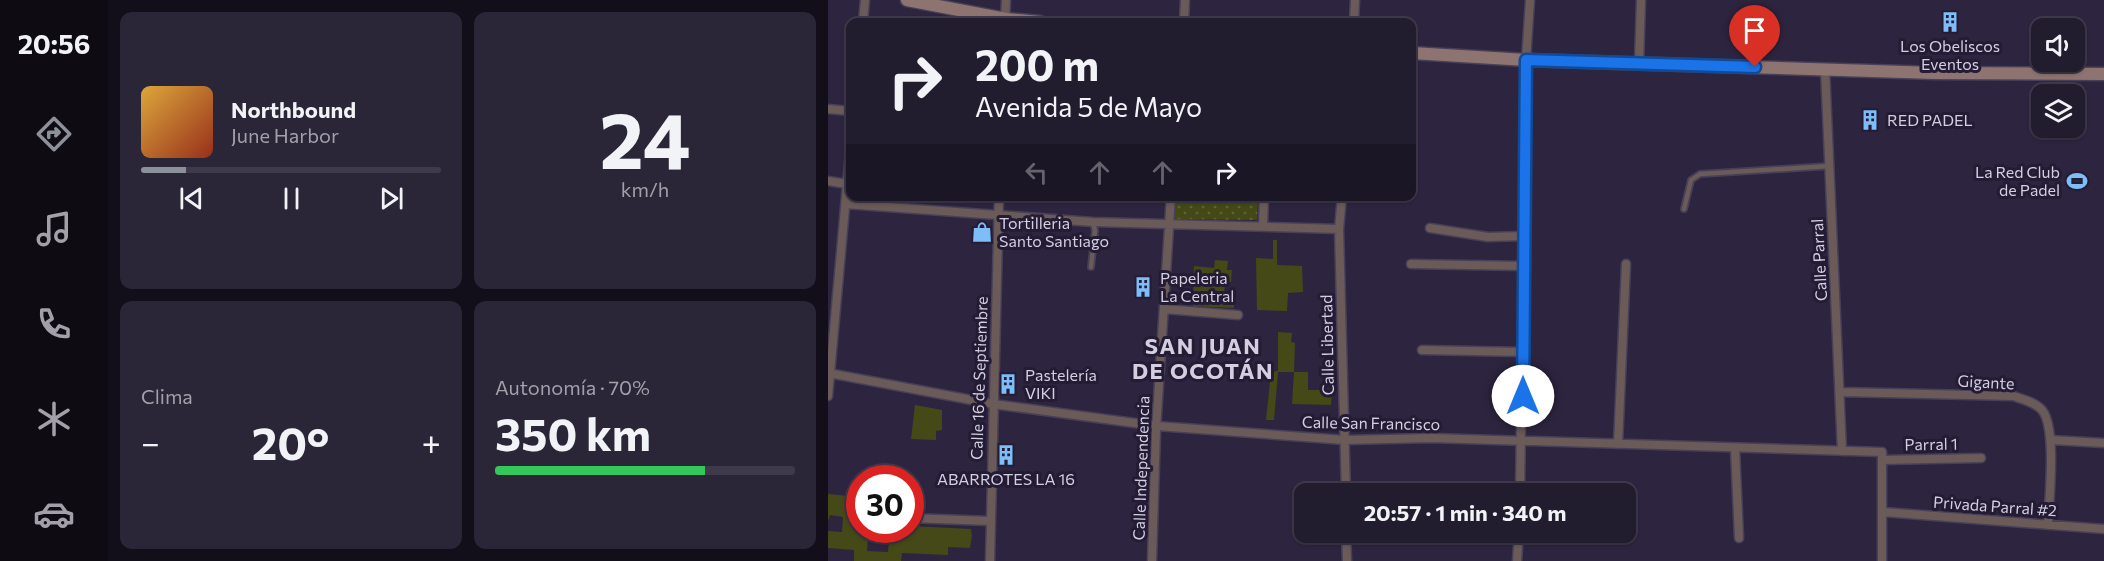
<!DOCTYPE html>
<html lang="es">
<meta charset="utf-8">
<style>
:root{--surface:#221c2f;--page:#2a2537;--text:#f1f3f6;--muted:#a2a1aa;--line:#3f3a4b;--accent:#8c9099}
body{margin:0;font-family:Commissioner,sans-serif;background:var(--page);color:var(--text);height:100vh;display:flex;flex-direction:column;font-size:22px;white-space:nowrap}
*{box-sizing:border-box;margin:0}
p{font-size:20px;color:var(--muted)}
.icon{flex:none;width:33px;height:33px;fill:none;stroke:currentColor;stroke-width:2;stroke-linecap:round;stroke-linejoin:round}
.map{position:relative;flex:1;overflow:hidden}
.sheet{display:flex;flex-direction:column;gap:12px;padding:12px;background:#130f1a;width:720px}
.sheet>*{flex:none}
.top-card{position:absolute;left:18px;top:18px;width:570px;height:183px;border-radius:12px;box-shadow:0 2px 4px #0004,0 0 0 2px var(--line);background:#221c2f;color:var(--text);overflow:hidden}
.buttons{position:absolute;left:1203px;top:18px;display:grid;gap:12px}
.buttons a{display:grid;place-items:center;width:54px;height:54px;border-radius:12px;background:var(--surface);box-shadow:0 2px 4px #0004,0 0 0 2px var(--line);font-size:30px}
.speed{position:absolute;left:18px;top:465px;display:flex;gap:12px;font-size:30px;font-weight:700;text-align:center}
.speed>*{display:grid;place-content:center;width:78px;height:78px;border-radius:50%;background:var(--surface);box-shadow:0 2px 4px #0004,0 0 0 2px var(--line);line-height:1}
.speed .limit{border:9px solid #d22;background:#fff;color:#111}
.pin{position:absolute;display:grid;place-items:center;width:51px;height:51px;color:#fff;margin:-62px -26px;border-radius:50% 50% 50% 0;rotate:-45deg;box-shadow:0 0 6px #0007}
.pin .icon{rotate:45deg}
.me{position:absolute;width:66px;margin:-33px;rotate:0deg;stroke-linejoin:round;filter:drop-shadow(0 0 4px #0008)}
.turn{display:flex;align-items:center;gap:21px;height:126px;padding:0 30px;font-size:27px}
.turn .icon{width:78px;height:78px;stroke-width:2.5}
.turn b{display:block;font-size:42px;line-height:51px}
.lanes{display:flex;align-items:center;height:57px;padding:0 30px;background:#0003;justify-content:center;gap:30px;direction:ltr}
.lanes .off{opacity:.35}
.big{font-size:45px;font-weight:700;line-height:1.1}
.sheet .card{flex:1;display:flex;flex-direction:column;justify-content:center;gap:9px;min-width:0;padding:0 21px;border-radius:12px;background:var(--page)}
.sheet .dial{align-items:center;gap:0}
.dial b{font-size:78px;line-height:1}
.song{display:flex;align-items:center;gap:18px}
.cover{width:72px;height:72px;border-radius:9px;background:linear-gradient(135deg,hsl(40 70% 55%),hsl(10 70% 35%))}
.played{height:6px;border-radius:3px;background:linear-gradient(90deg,var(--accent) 15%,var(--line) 15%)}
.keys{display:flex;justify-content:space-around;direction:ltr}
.heat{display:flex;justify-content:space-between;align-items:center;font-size:33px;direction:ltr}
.charge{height:9px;border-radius:4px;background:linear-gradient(90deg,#34c759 70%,var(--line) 0)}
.sheet .tiles{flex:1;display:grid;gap:12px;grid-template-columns:repeat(2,1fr)}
.trip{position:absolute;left:466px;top:483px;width:342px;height:60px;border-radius:12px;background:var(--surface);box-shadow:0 2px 4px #0004,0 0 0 2px var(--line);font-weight:700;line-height:60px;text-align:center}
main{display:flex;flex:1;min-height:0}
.menu{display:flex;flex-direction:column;width:108px;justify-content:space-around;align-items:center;background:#0e0b13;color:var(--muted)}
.menu .icon{width:42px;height:42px}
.menu .active{color:var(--accent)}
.menu b{font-size:27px;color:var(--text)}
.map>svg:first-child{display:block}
.grass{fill:#444917}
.park{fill:url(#park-dots)}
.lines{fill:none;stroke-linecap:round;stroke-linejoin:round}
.lane-casing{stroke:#484059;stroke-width:8}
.street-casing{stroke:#484059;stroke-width:11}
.secondary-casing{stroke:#484059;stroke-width:15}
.lane{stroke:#6a5a58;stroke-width:4.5}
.street{stroke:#6a5a58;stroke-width:8}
.secondary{stroke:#8e7471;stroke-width:12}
.route-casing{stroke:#114b97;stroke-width:15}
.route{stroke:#1a73e8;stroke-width:10}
.labels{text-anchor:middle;stroke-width:6;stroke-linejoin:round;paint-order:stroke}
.poi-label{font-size:16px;fill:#d3cee0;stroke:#241b35;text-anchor:start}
.street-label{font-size:16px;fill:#d3cee0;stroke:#241b35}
.district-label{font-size:22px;font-weight:bold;letter-spacing:1.5px;fill:#d3cee0;stroke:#241b35}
</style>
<main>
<nav class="menu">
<b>20:56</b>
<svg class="icon active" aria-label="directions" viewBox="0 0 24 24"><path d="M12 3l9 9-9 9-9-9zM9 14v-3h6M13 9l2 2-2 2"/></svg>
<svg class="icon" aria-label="music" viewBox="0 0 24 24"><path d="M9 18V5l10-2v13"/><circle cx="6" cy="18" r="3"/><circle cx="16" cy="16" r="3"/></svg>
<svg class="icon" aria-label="phone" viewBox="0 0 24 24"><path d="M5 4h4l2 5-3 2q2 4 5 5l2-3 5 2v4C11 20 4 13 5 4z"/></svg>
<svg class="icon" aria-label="climate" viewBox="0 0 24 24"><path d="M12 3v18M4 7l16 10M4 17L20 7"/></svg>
<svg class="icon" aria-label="car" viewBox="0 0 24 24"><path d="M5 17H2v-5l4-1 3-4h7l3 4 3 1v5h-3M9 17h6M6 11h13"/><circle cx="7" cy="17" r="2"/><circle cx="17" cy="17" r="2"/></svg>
</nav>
<section class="sheet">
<div class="tiles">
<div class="card">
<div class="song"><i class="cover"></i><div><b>Northbound</b><p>June Harbor</p></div></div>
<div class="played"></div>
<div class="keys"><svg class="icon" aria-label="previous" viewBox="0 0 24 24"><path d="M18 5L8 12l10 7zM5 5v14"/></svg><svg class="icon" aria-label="pause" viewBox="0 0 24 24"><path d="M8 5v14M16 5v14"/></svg><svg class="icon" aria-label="next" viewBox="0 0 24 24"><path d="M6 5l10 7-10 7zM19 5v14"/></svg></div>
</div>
<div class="card dial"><b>24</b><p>km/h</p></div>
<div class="card"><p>Clima</p>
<div class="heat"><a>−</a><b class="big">20°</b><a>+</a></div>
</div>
<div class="card"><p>Autonomía · 70%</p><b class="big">350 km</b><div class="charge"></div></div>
</div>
</section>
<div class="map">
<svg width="1276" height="561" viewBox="0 0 1276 561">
<defs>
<pattern id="park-dots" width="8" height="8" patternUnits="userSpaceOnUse" patternTransform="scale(1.5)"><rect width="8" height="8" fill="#444917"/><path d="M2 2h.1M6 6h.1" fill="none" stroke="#5e6238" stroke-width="1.8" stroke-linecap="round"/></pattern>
</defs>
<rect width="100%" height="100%" fill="#2d253f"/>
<path class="grass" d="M445,240H449V265L474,266L475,292L460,293L459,311L429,310L428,258L445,259Z
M387,260L400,261L399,270H404L403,282H397L396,295L406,296V308L365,306L366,266L386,268Z
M450,332L464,333L463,342L467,343L466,372H480V390H504L503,405L464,404L466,372H450L446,420H438L443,372L450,371Z
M87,405L114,410V430L108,431V440L83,439Z
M0,494L31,497V511H23L22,525L31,526L32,530L44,531V538H40L39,551L60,552L62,530H82L83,526L143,529L144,536L142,548L120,547V555L74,553L73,561H26V550L0,548V531L14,532L15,517L2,515L0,521Z"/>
<path class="park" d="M347,197H430L429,220L345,219Z"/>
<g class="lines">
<g class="lane-casing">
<path id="lane" d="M856,209L863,180L872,174L1002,166
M263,267L267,231L265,222
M518,533L625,539"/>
</g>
<g class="street-casing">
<path id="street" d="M35,22L37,0
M177,22L178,0
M356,22L357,0
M526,22L527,0
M811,63L813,0
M997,69L1014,451
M0,109L22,111
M0,181L19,184
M514,196L511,229L518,494
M18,204L265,222L511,229
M435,226L436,196
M602,228L660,237L696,236
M583,264L696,266
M336,309L410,315
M594,350L695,352
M0,373L165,404L329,426L517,440L604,438L1054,452V561
M1013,392L1185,396C1194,399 1207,402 1214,410C1229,428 1221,500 1220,525
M0,396L22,152
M1223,440L1276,443
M790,444L798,264
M907,448L911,538
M1054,460L1153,458
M692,494L698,60L702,0
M1055,512L1276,529
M82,518L162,521
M518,532L519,561
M162,561L171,196
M324,561L328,430L343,196
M689,561L691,532"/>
</g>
<g class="secondary-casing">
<path id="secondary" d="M79,0L178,19L212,22
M584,53L698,60L1107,73L1276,74"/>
</g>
<use href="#lane" class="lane"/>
<use href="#street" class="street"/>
<use href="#secondary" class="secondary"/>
</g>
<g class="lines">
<g class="route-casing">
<path id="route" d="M695,396L698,60L927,67"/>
</g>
<use href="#route" class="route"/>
</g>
<defs>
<g id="building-bare" transform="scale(1.62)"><path d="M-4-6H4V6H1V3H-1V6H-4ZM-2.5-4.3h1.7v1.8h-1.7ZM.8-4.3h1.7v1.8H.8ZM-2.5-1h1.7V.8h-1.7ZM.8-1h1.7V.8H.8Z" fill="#7dbef9" stroke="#241b35" stroke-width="2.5" paint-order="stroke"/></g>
<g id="stadium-bare" transform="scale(1.62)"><path d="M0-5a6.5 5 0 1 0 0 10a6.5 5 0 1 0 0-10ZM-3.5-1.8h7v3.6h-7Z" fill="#7dbef9" stroke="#241b35" stroke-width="2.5" paint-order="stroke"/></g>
<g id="shop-bare" transform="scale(1.62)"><path d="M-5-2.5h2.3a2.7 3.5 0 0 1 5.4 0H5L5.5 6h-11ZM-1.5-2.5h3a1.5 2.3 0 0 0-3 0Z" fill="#7dbef9" stroke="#241b35" stroke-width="2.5" paint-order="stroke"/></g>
</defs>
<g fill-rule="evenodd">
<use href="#building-bare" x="1122" y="22"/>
<use href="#building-bare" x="1042" y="120"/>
<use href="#stadium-bare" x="1249" y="181"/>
<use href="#shop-bare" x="154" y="232"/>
<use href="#building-bare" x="315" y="287"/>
<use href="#building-bare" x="180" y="384"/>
<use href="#building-bare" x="178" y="455"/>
</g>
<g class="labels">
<g class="poi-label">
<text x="1122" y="52" text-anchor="middle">Los Obeliscos<tspan x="1122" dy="18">Eventos</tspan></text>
<text x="1059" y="126">RED PADEL</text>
<text x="1232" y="178" text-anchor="end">La Red Club<tspan x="1232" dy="18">de Padel</tspan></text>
<text x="171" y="229">Tortilleria<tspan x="171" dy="18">Santo Santiago</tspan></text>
<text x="332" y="284">Papeleria<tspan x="332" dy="18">La Central</tspan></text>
<text x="197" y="381">Pastelería<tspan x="197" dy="18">VIKI</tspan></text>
<text x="178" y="485" text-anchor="middle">ABARROTES LA 16</text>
</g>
<g class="street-label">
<text transform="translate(991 260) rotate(-93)" y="6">Calle Parral</text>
<text transform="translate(499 345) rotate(-91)" y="6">Calle Libertad</text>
<text transform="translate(151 378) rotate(-88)" y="6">Calle 16 de Septiembre</text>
<text transform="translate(1158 382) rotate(3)" y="6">Gigante</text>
<text transform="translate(543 423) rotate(1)" y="6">Calle San Francisco</text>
<text transform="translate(1103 444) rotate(-1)" y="6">Parral 1</text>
<text transform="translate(313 468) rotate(-88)" y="6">Calle Independencia</text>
<text transform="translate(1167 506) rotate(4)" y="6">Privada Parral #2</text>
</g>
<g class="district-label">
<text x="375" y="354">SAN JUAN<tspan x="375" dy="25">DE OCOTÁN</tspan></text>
</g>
</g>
</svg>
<div class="buttons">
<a><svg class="icon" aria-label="sound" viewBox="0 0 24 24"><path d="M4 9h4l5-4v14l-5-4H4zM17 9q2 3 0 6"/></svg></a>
<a><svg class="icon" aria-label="layers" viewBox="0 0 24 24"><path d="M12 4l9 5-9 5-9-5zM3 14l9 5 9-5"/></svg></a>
</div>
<div class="speed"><div class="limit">30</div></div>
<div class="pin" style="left:927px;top:67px;background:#d93025"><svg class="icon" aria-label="arrive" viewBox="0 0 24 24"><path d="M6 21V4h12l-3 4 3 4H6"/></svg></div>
<svg class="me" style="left:695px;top:396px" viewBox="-20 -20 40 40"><circle r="19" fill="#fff"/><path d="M0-13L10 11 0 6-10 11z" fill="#1a73e8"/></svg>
<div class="trip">20:57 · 1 min · 340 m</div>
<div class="top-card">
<div class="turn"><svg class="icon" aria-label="right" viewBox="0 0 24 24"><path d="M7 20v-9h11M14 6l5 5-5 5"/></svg><div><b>200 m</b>Avenida 5 de Mayo</div></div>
<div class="lanes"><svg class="icon off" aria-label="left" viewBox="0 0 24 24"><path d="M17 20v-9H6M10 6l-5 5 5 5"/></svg><svg class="icon off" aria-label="ahead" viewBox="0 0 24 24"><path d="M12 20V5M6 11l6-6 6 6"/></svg><svg class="icon off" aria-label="ahead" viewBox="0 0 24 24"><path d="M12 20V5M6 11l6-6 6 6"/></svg><svg class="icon" aria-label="right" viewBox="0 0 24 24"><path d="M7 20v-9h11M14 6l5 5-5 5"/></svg></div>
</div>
</div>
</main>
